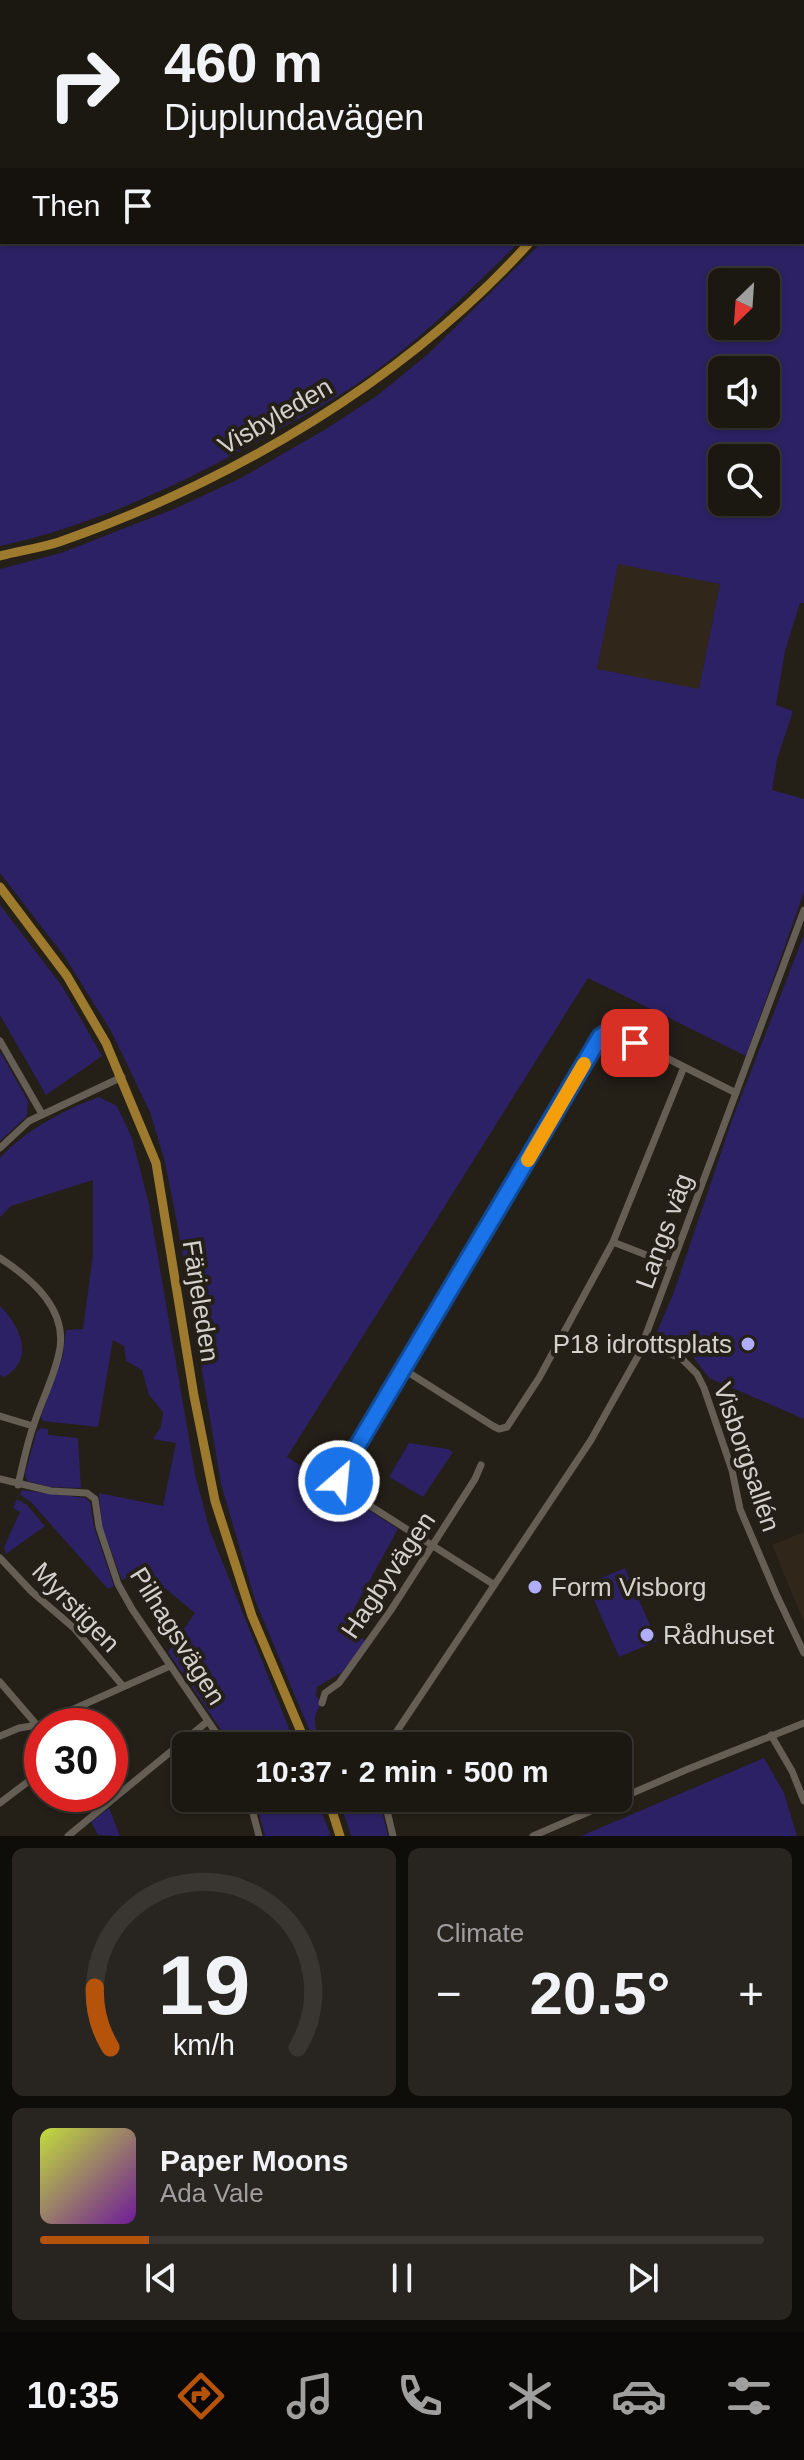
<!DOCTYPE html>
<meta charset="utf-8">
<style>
:root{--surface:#1b1711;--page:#28241f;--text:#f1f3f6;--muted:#a09f9f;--line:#393631;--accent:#b45309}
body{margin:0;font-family:Arial,sans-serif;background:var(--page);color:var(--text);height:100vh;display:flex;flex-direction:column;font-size:30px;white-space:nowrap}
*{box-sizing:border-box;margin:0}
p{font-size:26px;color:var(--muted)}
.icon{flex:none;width:44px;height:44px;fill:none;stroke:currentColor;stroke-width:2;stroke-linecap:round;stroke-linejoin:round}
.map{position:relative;height:1836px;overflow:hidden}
.panel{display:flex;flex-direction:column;gap:12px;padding:12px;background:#0f0d09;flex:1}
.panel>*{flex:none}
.banner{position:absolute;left:0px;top:0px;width:804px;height:244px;box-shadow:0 2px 6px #0004,0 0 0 2px var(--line);background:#1b1711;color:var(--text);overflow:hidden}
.needle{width:52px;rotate:205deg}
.fabs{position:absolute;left:708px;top:268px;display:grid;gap:16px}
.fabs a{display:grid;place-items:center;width:72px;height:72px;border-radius:12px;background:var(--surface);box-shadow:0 2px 6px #0004,0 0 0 2px var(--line);font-size:40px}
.speed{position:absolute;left:24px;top:1708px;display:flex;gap:16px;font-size:40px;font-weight:700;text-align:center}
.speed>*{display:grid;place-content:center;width:104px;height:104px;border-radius:50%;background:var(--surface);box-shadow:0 2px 6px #0004,0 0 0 2px var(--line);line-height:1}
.speed .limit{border:12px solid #d22;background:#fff;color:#111}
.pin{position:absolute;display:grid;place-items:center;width:68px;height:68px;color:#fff;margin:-34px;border-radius:16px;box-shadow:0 4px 12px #0006}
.me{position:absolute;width:88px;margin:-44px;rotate:27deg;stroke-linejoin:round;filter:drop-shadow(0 0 6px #0008)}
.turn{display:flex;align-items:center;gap:28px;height:168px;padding:0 32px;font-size:36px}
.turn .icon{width:104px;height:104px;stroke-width:2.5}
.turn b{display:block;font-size:56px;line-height:68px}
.then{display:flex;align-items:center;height:76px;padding:0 32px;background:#0003;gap:16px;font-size:30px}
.big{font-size:60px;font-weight:600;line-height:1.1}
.panel .card{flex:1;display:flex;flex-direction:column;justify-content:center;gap:12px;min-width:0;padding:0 28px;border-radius:12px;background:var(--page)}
.panel .dial{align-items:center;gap:0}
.dial svg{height:208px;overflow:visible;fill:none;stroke:var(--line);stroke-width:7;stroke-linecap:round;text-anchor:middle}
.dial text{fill:var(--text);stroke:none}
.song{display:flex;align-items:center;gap:24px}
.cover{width:96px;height:96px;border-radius:12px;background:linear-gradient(135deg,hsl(70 70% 55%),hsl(280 70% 35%))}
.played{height:8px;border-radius:4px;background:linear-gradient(90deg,var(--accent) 15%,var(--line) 15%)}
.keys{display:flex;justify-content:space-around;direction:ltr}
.heat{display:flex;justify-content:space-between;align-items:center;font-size:44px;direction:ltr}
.panel .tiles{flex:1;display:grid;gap:12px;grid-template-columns:1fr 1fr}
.card:last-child{grid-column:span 2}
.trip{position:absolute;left:172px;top:1732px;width:460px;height:80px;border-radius:12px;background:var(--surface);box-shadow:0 2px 6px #0004,0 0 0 2px var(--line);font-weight:600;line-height:80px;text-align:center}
.dock{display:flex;height:128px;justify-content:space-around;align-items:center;background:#0b0907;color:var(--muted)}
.dock .icon{width:56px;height:56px}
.dock .active{color:var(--accent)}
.dock b{font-size:36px;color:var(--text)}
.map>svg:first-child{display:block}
.built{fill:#30271a}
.green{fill:#2c2164;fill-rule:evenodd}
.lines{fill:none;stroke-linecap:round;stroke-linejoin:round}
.minor{stroke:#645e54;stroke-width:7}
.major{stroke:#9e7a2f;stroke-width:9}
.route-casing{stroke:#114b97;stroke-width:20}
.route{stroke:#1a73e8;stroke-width:14}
.slow{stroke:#f59e0b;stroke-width:14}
.poi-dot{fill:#b0aefa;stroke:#241f17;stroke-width:3}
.labels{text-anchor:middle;stroke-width:8;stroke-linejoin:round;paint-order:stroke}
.street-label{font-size:26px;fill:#d4d1cc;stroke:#241f17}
.poi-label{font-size:26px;fill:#d4d1cc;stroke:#241f17;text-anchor:start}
</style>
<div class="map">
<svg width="804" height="1836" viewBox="0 0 804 1836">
<rect width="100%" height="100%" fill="#241f17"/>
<path class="built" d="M618,563L720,584L699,690L597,669Z
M804,1532V1622L772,1545Z"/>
<path class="green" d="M0,0H696L2,2V242H519C473,288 417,343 364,379C334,400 301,417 269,435C184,483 96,525 0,546Z
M718,0H804V603H800L785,651L776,705L793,711L777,759L772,790L804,799V892L746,1056L588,978L287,1457L398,1529L344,1627L366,1641L342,1672L317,1687L316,1696L322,1703C310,1719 315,1730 324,1746H316L255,1600L221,1484L179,1233L165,1162L150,1112L111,1031L65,957L0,873V569L61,553L174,509L239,479L326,429L378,395L427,355L542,242H802V2H717ZM722,282H766V326H722ZM722,370H766V414H722ZM722,458H766V502H722ZM618,564L720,584L699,689L597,669Z
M0,905L62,986L102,1056L46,1095L0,1015Z
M804,935V1419L709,1378L691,1354L672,1352L654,1339L674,1292L732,1120Z
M0,1051L28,1101L27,1116L0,1141Z
M99,1097L117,1106L132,1138L149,1204L195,1474L210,1531L296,1746H232L168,1652L195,1613L143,1570L122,1580L102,1526L99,1493L163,1506L176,1443L153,1439L161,1427L163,1412L149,1395L142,1370L126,1361L124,1346L113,1340L98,1427L43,1421L41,1417L63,1355L66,1330L83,1329L93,1254V1180L11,1206L0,1217V1158C26,1130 63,1110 99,1097Z
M0,1306C20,1326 36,1359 4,1377L0,1375Z
M41,1428L48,1429V1435L78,1438L81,1488L50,1487L27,1481L25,1474L37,1431Z
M409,1443L448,1449L453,1452L423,1497L389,1477Z
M22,1490L85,1498L90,1502L94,1527L114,1586L108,1589L31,1502L20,1495Z
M17,1499L27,1505L45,1526L6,1554L4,1547L20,1512L13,1508Z
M625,1568L657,1641L619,1657L587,1584Z
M764,1758L784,1793L797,1836H581Z
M255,1798H316L331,1836H265Z
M339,1798H379L388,1836H351Z
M109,1808L120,1836L98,1835L91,1822Z"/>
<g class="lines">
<path class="minor" d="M0,1041L42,1114
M0,1148L29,1121L122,1077
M613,1242L672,1265
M0,1258C32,1279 69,1310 59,1353C54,1377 42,1400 34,1424C27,1443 23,1464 18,1485
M645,1342L682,1359L697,1374L704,1388L732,1470L740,1509L777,1596L804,1653
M403,1369L493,1426L499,1429L507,1427L539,1378L613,1242L684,1067
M0,1416L33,1426
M0,1479L51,1491L87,1493L95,1499L99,1527L118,1584L132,1609L225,1746
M0,1558L32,1592L74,1628L122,1685
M493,1584L342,1488L340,1475L605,1031L611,1030L736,1093
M0,1682L42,1731
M322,1703L325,1693L339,1683L391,1610L475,1479L481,1465
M771,1735L792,1771L804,1801
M0,1736L19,1728L38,1725L170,1666
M387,1746L591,1440L638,1356L804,910
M249,1798L259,1836
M384,1798L393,1836
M0,1803L42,1771
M68,1836L208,1721
M533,1836L688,1769L804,1723"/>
<path class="major" d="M706,2L708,0
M0,556C19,551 40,548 59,542C232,482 407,379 530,242
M0,887L67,976L106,1043L156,1163L194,1396L215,1501L252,1616L307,1746
M328,1798L340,1836"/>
</g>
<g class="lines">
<g class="route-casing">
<path id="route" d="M339,1481L340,1475L600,1037L611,1030L635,1043"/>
</g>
<use href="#route" class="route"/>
<path class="slow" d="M528,1160L584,1064"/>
</g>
<g class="poi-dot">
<circle cx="748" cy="1344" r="8"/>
<circle cx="535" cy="1587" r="8"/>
<circle cx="647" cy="1635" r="8"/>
</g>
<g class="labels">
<g class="street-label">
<text transform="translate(275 416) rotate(-30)" y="9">Visbyleden</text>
<text transform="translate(664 1231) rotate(-70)" y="9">Langs väg</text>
<text transform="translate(201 1301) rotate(81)" y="9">Färjeleden</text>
<text transform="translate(747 1457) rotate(71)" y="9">Visborgsallén</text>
<text transform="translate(388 1575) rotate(-56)" y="9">Hagbyvägen</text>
<text transform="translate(76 1607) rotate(46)" y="9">Myrstigen</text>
<text transform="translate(178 1636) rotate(58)" y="9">Pilhagsvägen</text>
</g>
<g class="poi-label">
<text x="732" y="1353" text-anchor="end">P18 idrottsplats</text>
<text x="551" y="1596">Form Visborg</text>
<text x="663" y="1644">Rådhuset</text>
</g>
</g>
</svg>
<div class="fabs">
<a><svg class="needle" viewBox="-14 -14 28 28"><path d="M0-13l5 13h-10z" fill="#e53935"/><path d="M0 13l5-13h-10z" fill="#a09f9f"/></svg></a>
<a><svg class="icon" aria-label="sound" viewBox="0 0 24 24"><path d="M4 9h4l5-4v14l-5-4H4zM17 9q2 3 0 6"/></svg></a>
<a><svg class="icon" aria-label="search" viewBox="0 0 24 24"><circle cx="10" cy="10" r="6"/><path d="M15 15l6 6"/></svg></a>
</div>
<div class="speed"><div class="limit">30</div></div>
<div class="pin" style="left:635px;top:1043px;background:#d93025"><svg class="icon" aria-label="arrive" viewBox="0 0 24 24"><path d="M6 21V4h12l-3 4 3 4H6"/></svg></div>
<svg class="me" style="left:339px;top:1481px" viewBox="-20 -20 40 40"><circle r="17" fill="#1a73e8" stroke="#fff" stroke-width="3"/><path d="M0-11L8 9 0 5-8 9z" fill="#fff"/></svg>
<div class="trip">10:37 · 2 min · 500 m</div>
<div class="banner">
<div class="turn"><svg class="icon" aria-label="right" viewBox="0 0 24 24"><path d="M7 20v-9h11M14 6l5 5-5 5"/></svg><div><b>460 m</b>Djuplundavägen</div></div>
<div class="then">Then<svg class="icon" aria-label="arrive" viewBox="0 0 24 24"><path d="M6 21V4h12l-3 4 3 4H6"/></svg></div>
</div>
</div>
<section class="panel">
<div class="tiles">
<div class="card dial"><svg viewBox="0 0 100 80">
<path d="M14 69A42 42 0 1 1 86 69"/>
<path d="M14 69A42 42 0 0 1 8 46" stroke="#b45309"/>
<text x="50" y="56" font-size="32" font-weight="700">19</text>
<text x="50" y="72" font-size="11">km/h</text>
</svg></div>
<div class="card"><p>Climate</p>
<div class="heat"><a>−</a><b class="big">20.5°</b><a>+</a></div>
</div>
<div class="card">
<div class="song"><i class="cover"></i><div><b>Paper Moons</b><p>Ada Vale</p></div></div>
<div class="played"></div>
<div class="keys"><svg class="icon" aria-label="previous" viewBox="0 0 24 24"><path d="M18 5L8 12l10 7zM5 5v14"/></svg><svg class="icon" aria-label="pause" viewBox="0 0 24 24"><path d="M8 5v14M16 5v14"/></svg><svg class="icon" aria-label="next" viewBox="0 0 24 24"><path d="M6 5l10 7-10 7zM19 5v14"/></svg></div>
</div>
</div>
</section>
<nav class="dock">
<b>10:35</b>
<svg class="icon active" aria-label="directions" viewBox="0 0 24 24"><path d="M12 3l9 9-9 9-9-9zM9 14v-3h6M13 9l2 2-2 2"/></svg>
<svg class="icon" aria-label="music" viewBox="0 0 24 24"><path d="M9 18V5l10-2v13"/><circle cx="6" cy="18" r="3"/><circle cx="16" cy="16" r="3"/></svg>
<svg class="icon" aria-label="phone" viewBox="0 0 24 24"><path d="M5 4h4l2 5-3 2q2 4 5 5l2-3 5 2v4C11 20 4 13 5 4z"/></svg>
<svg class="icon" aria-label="climate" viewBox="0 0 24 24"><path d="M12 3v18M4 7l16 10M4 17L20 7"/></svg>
<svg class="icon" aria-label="car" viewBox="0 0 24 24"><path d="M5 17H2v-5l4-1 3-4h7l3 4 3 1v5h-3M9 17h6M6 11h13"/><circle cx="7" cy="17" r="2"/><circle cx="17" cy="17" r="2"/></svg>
<svg class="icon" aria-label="filters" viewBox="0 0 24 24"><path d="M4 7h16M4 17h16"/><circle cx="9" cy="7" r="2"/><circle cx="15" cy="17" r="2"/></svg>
</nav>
